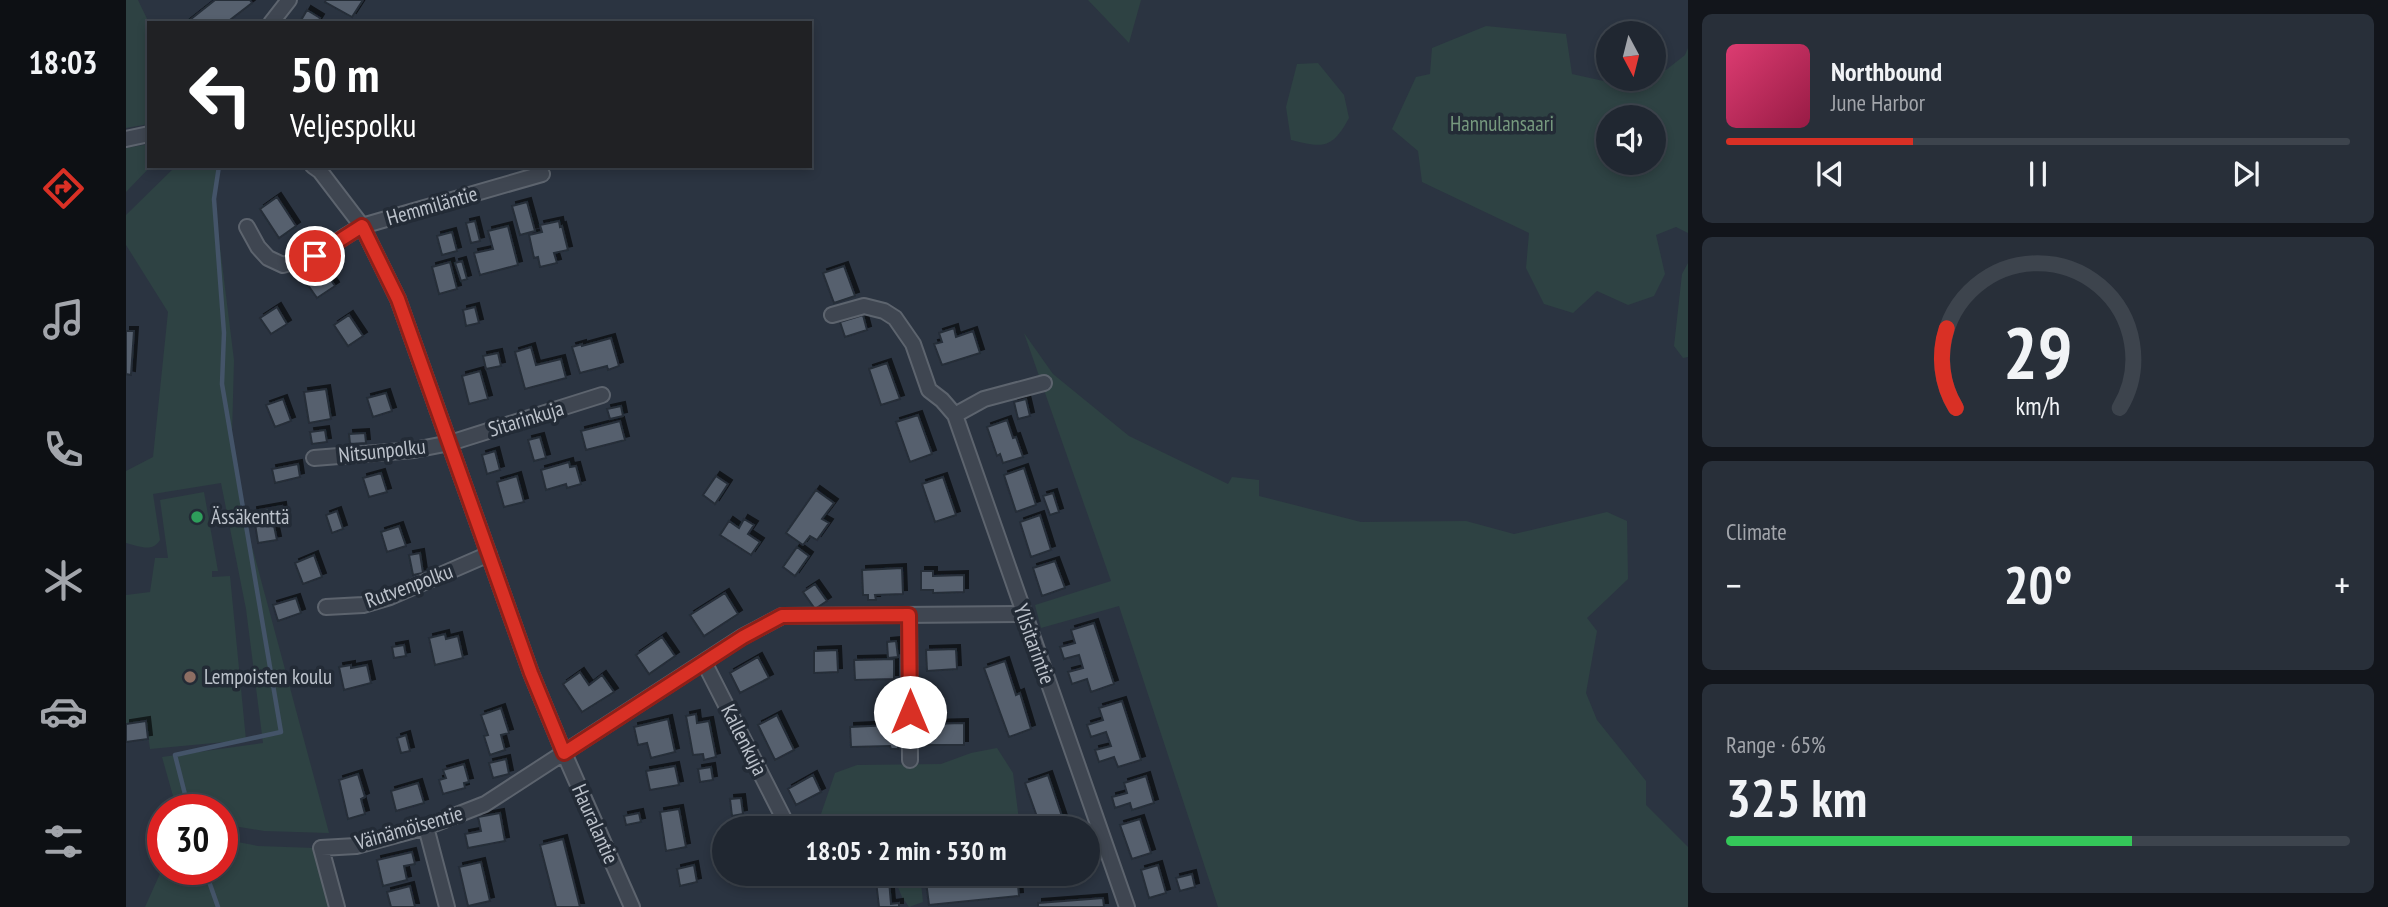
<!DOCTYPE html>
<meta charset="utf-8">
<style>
:root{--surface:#202731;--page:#282f39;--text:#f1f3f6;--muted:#a2a5ab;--line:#3d444d;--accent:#d93025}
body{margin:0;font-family:"PT Sans Narrow",sans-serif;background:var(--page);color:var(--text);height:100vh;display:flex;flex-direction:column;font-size:26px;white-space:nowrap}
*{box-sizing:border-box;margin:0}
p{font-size:23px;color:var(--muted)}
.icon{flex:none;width:38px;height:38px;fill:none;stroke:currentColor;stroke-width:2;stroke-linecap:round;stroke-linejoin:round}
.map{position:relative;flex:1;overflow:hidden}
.drawer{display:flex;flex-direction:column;gap:14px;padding:14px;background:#12151b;width:700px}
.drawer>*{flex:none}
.banner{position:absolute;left:21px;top:21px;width:665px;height:147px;border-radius:0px;box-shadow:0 4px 10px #0003,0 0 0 2px var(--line);background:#202124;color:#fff;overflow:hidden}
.needle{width:46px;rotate:173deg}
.controls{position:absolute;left:1470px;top:21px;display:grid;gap:14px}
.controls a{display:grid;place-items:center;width:70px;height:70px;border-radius:50%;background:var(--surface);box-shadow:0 4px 10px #0003,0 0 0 2px var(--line);font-size:35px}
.speed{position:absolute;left:21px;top:794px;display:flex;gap:14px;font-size:35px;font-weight:700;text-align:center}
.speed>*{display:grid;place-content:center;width:91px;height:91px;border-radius:50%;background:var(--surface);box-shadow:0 4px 10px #0003,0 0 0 2px var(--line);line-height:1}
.speed .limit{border:10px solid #d22;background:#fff;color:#111}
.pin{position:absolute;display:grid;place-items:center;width:60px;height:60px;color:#fff;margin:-30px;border:4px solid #fff;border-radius:50%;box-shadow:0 2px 7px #0007}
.me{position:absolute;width:77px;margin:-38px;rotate:0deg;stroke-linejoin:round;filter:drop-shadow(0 0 5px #0008)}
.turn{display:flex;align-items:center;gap:24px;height:147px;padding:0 28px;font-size:32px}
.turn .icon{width:91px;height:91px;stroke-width:2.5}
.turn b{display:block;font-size:49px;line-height:60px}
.big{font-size:52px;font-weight:700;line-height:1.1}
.drawer .tile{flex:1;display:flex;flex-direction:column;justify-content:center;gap:10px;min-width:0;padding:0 24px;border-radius:10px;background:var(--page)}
.drawer .dial{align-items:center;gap:0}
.dial svg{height:182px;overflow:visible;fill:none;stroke:var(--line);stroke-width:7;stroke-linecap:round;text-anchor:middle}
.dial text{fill:var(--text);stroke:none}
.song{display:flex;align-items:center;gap:21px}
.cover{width:84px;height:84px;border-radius:10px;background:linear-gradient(135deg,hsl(340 70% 55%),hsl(340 70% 35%))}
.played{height:7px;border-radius:4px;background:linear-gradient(90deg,var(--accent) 30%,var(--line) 30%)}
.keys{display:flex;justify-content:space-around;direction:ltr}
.heat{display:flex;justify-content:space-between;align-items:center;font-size:38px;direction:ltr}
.charge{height:10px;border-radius:5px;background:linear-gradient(90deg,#34c759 65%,var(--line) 0)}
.trip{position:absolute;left:586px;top:816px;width:388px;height:70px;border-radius:35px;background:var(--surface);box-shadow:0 4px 10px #0003,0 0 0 2px var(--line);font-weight:700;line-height:70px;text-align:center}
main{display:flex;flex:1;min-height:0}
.dock{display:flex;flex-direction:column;width:126px;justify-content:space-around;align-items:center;background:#0d1014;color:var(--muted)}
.dock .icon{width:49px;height:49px}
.dock .on{color:var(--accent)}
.dock b{font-size:32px;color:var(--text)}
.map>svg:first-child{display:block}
.green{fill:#2e4243;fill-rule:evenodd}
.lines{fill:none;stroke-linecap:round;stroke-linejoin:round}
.stream{stroke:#445469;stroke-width:4.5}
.building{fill:#56606e;stroke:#252d38;stroke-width:2;filter:url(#shadow)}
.minor-casing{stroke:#5d646e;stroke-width:18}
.minor{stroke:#3f4651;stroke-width:14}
.route-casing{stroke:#8d1f18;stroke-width:18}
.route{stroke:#d93025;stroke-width:12}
.leisure-dot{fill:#2e9e5b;stroke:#232b36;stroke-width:2.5}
.education-dot{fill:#8d6e63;stroke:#232b36;stroke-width:2.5}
.labels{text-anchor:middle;stroke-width:7;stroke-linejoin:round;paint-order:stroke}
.park-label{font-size:21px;fill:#76997e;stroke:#232b36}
.street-label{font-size:21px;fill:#bcc2cb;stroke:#232b36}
.poi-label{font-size:21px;fill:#bcc2cb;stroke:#232b36;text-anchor:start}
</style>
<main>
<nav class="dock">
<b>18:03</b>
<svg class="icon on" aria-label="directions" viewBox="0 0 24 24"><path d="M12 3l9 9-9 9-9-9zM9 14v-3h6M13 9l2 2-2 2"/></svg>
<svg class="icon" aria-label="music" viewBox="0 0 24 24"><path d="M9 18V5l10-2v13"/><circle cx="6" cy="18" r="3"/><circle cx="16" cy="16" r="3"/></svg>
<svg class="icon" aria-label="phone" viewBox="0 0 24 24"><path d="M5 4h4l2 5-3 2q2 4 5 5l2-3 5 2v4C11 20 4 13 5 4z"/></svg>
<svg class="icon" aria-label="climate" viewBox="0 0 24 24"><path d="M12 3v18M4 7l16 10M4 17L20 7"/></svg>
<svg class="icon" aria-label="car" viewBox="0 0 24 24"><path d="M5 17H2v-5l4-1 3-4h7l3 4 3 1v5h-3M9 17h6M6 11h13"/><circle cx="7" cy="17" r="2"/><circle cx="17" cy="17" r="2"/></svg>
<svg class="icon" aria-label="filters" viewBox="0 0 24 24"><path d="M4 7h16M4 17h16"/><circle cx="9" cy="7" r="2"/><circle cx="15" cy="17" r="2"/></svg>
</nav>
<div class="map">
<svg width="1562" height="907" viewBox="0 0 1562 907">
<defs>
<filter id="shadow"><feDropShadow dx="4" dy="-4" stdDeviation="0" flood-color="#0009"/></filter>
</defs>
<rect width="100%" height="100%" fill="#2b3441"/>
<path class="green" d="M0,0H12L23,23V124L0,128Z
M962,0H1015L1003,43Z
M1360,26L1440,34L1446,74L1491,84L1494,79H1528V68L1540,70L1559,55L1562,48V233L1550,227L1530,235L1539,274L1528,296L1502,305L1471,291L1447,313L1418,304L1400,268L1403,233L1296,182L1292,151L1266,129L1290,77L1304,74L1306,48ZM1482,117H1528V163H1482Z
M1192,63L1218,95L1223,118C1206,149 1198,148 1165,140L1160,107L1171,64Z
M23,144V166H25L0,192V148Z
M50,166H93L88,199L108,360L106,435L117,513L203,833L138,831L96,824V810H51L36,757L137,743L120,609L95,483L27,494L34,540C26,553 13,546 0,543V471L27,457L42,312L0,245V215Z
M1562,263V357L1557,358L1548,346L1556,274Z
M898,333L927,374L1003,436L1102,484L1106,477L1133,480V496L1235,522L1340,521L1388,534L1481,512L1501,521L1502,579L1461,618L1471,631L1460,693L1471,720L1520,781V805L1562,847V907H1092L993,606L915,628L909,605L985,581Z
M78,492L92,571H86V577L104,576L120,740L24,749L20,722L0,724V595L24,592L29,558H42L34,500Z
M871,748L887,773L894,828H730L727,826L700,828L695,814L709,773L731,765L815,764L845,753Z
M96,839L132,846L189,848L204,907H19L37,867V870H96Z
M752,873H794L797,902L783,907L776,897L767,875Z"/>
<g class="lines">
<path class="stream" d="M63,810L49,755L155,732L96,384L98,333L88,199L93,166
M79,870L92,907"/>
</g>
<path class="building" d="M89,0H124L126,3L100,23H60Z
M200,0H237L226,17L199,2Z
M181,10L194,18L191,23L174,22Z
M151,197L170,226L153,238L134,209Z
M401,202L409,231L394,235L386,206Z
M349,221L354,241L345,243L340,223Z
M433,221L434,227L436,226L442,250L428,253L431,263L414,267L412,257L408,258L403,235L416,232L414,225Z
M382,226L392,265L354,275L348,253L367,249L362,231Z
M326,232L331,251L316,255L311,236Z
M336,261L341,279L335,281L329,263Z
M324,262L331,289L313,294L306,267Z
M196,266L209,286L191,298L177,278Z
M718,266L729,296L708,303L697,273Z
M151,307L161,324L145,334L134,318Z
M349,307L353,323L340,326L337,310Z
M223,315L237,336L222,346L208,325Z
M737,315L741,330L719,337L714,322Z
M828,328L830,337L847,331L854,353L816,365L808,344L816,342L813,333Z
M0,331H8L5,375L0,374Z
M485,338L493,366L482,370L481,366L454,373L446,347L456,344V346Z
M405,347L410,365L435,359L440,378L399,389L389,352Z
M372,353L375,366L360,369L357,356Z
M761,363L774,399L755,405L743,369Z
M354,371L362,399L343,404L336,376Z
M200,389L205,419L183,423L178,392Z
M260,393L266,411L247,417L241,398Z
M157,399L165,421L149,427L140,405Z
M900,399L904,416L892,419L888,402Z
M495,406L497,416L484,419L481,409Z
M792,415L806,454L784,462L770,422Z
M881,420L887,438L890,437L897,457L877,463L874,454L871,456L861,427Z
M494,421L499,440L460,450L455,431Z
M199,430L201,442L186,444L184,432Z
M239,433L240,443L224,444L223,434Z
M414,437L420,458L408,461L402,440Z
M369,451L374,470L361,474L356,455Z
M443,462L444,467L450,466L455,484L441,488L440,484L420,490L415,470Z
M172,464L174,477L149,483L146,469Z
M898,468L910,505L890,512L878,475Z
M255,473L261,492L243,497L237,478Z
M391,476L398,502L378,507L371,482Z
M590,476L602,484L589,504L577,495Z
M817,477L830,515L809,522L796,484Z
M690,490L708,503L696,519L703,523L691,540L684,536L677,545L660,533Z
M927,493L933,512L924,515L917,496Z
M156,506L157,514L146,516L151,540L132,543L127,511Z
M211,511L217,529L206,533L200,515Z
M914,515L925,550L905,557L894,522Z
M618,519L628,525L622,534L634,542L625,555L594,535L603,521L613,528Z
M273,526L280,546L261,552L255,532Z
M671,547L683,556L669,576L657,567Z
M294,553L297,573L287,575L283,555Z
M188,555L196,577L177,584L169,563Z
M929,561L939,588L916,596L907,568Z
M776,568L777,594L749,595L750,600H742V595H737L736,570Z
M795,571H807V576L838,575V592L807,593V590H795Z
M689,584L701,601L689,609L677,592Z
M599,593L612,614L578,636L564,615Z
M170,598L175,613L152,621L147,605Z
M968,623L988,684L965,692L961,679L946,684L942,672L957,668L953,655L938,659L934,647L949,643L945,630Z
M319,634L320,639L332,636L337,658L309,665L303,638Z
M536,637L549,656L523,674L510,655Z
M770,641L772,657L762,658L761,642Z
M278,645L280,656L268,658L266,647Z
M830,649L831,669L801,671L800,650Z
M711,650L712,672L688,673V651Z
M632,657L643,678L614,693L604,673Z
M768,659V679L729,680L728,660Z
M879,661L890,695L894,693L905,729L883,737L858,668Z
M225,665V668L241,665L245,683L218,690L213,667Z
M454,672L463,685L476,675L488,692L456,712L437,684Z
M996,701L1015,760L992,767L988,757L973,762L969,750L985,746L980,732L965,737L961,725L977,720L973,708Z
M375,708L383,733L375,735L379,750L364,755L358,736L362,735L355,715Z
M570,714L571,723L583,721L590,757L578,760L577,754L567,755L560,716Z
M651,715L668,750L649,760L632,725Z
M542,719L549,752L525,758L521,743L512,745L508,727Z
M20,721L22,739L0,742V724Z
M838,723V745H801V724Z
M765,725L766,733H771L772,749H765L764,746L725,747L724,727Z
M280,735L284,751L275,753L271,738Z
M380,759L383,774L367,778L363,763Z
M338,764L343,782L338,783L339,788L317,794L313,780L320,778L317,770Z
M549,766L553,785L524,790L520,771Z
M585,767L587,780L574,782L572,769Z
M232,774L239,797L235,799L239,814L222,819L213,780Z
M687,775L695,792L670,805L662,789Z
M922,775L940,828H915L899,783Z
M1020,776L1028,803L1006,810L1004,803L989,808L986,797L1001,793L998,783Z
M292,783L298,803L270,811L265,791Z
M615,798L617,814L606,816L604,799Z
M553,809L560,847L540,851L534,812Z
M374,813L379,841L342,848L339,834L355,831L352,817Z
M513,813L515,822L500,825L498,816Z
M1014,819L1025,853L1006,859L994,825Z
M437,839L454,907H430L414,845Z
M286,852L289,864L278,866L281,880L257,886L251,860Z
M355,862L364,901L342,906L333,867Z
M568,865L571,882L554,886L551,869Z
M1032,865L1040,893L1023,898L1015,870Z
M602,873H618L619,880L604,883Z
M873,873H891L893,896L803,905L800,881Z
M1066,874L1069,887L1054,891L1050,878Z
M763,880L765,904L773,903V907H753L750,881Z
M284,886L289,907H265L261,892Z
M977,898L978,907H912V903Z"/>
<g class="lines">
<g class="minor-casing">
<path id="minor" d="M145,23L163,0
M0,139L23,134
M187,166L194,171L236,226L272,299L405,673L438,753L506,907
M121,227L132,247L142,258L157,265L189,255L236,226L416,174
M706,315L738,306L758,311L769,318L787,344L803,390L816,400L829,415L1001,907
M829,415L858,399L918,383
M188,458L288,450L324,443L476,395
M200,607L237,605L264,597L363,554
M783,616L784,760
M578,662L658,819
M300,827L321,907
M211,907L195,848L230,846L300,827L359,804L616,637L656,616L897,614"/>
</g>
<use href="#minor" class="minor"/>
</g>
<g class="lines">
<g class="route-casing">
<path id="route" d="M189,256L236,226L272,299L405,673L438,753L617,637L656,616L783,615L784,712"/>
</g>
<use href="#route" class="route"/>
</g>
<circle class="leisure-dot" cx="71" cy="517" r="7"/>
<circle class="education-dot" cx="64" cy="677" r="7"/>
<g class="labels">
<g class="park-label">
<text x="1376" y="131">Hannulansaari</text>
</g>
<g class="street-label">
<text transform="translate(306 206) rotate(-16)" y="7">Hemmiläntie</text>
<text transform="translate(400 419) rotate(-17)" y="7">Sitarinkuja</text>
<text transform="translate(256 451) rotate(-6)" y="7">Nitsunpolku</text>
<text transform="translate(283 586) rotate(-20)" y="7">Rutvenpolku</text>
<text transform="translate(908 644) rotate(70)" y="7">Ylisitarintie</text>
<text transform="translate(618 740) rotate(63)" y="7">Kallenkuja</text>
<text transform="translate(469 824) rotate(66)" y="7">Hauralantie</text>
<text transform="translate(283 828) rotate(-16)" y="7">Väinämöisentie</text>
</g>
<g class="poi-label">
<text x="85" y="524">Ässäkenttä</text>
<text x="78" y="684">Lempoisten koulu</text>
</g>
</g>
</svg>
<div class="controls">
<a><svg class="needle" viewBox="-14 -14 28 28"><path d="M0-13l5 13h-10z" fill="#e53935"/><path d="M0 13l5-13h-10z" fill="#a2a5ab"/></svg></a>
<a><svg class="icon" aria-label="sound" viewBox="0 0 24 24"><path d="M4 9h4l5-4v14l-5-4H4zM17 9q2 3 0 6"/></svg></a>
</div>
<div class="speed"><div class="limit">30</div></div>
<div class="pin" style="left:189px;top:256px;background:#d93025"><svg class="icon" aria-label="arrive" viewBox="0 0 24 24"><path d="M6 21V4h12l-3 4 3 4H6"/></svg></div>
<svg class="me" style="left:784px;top:712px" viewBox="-20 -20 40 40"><circle r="19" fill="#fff"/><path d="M0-13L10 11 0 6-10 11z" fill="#d93025"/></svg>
<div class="trip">18:05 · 2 min · 530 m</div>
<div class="banner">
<div class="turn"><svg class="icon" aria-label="left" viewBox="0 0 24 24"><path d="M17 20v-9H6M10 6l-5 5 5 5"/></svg><div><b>50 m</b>Veljespolku</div></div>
</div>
</div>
<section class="drawer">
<div class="tile">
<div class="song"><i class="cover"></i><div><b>Northbound</b><p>June Harbor</p></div></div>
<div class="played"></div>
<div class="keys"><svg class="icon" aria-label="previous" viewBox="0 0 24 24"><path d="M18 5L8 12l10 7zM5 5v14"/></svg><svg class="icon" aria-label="pause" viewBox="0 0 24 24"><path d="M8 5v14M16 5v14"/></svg><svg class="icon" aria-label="next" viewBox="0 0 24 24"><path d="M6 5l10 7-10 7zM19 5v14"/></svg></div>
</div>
<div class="tile dial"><svg viewBox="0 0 100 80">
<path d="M14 69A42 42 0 1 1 86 69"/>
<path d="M14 69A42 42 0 0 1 10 34" stroke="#d93025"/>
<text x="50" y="56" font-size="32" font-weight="700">29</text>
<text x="50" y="72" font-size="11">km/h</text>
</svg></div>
<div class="tile"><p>Climate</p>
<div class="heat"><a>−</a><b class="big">20°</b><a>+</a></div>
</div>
<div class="tile"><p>Range · 65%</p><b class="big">325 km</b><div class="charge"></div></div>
</section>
</main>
